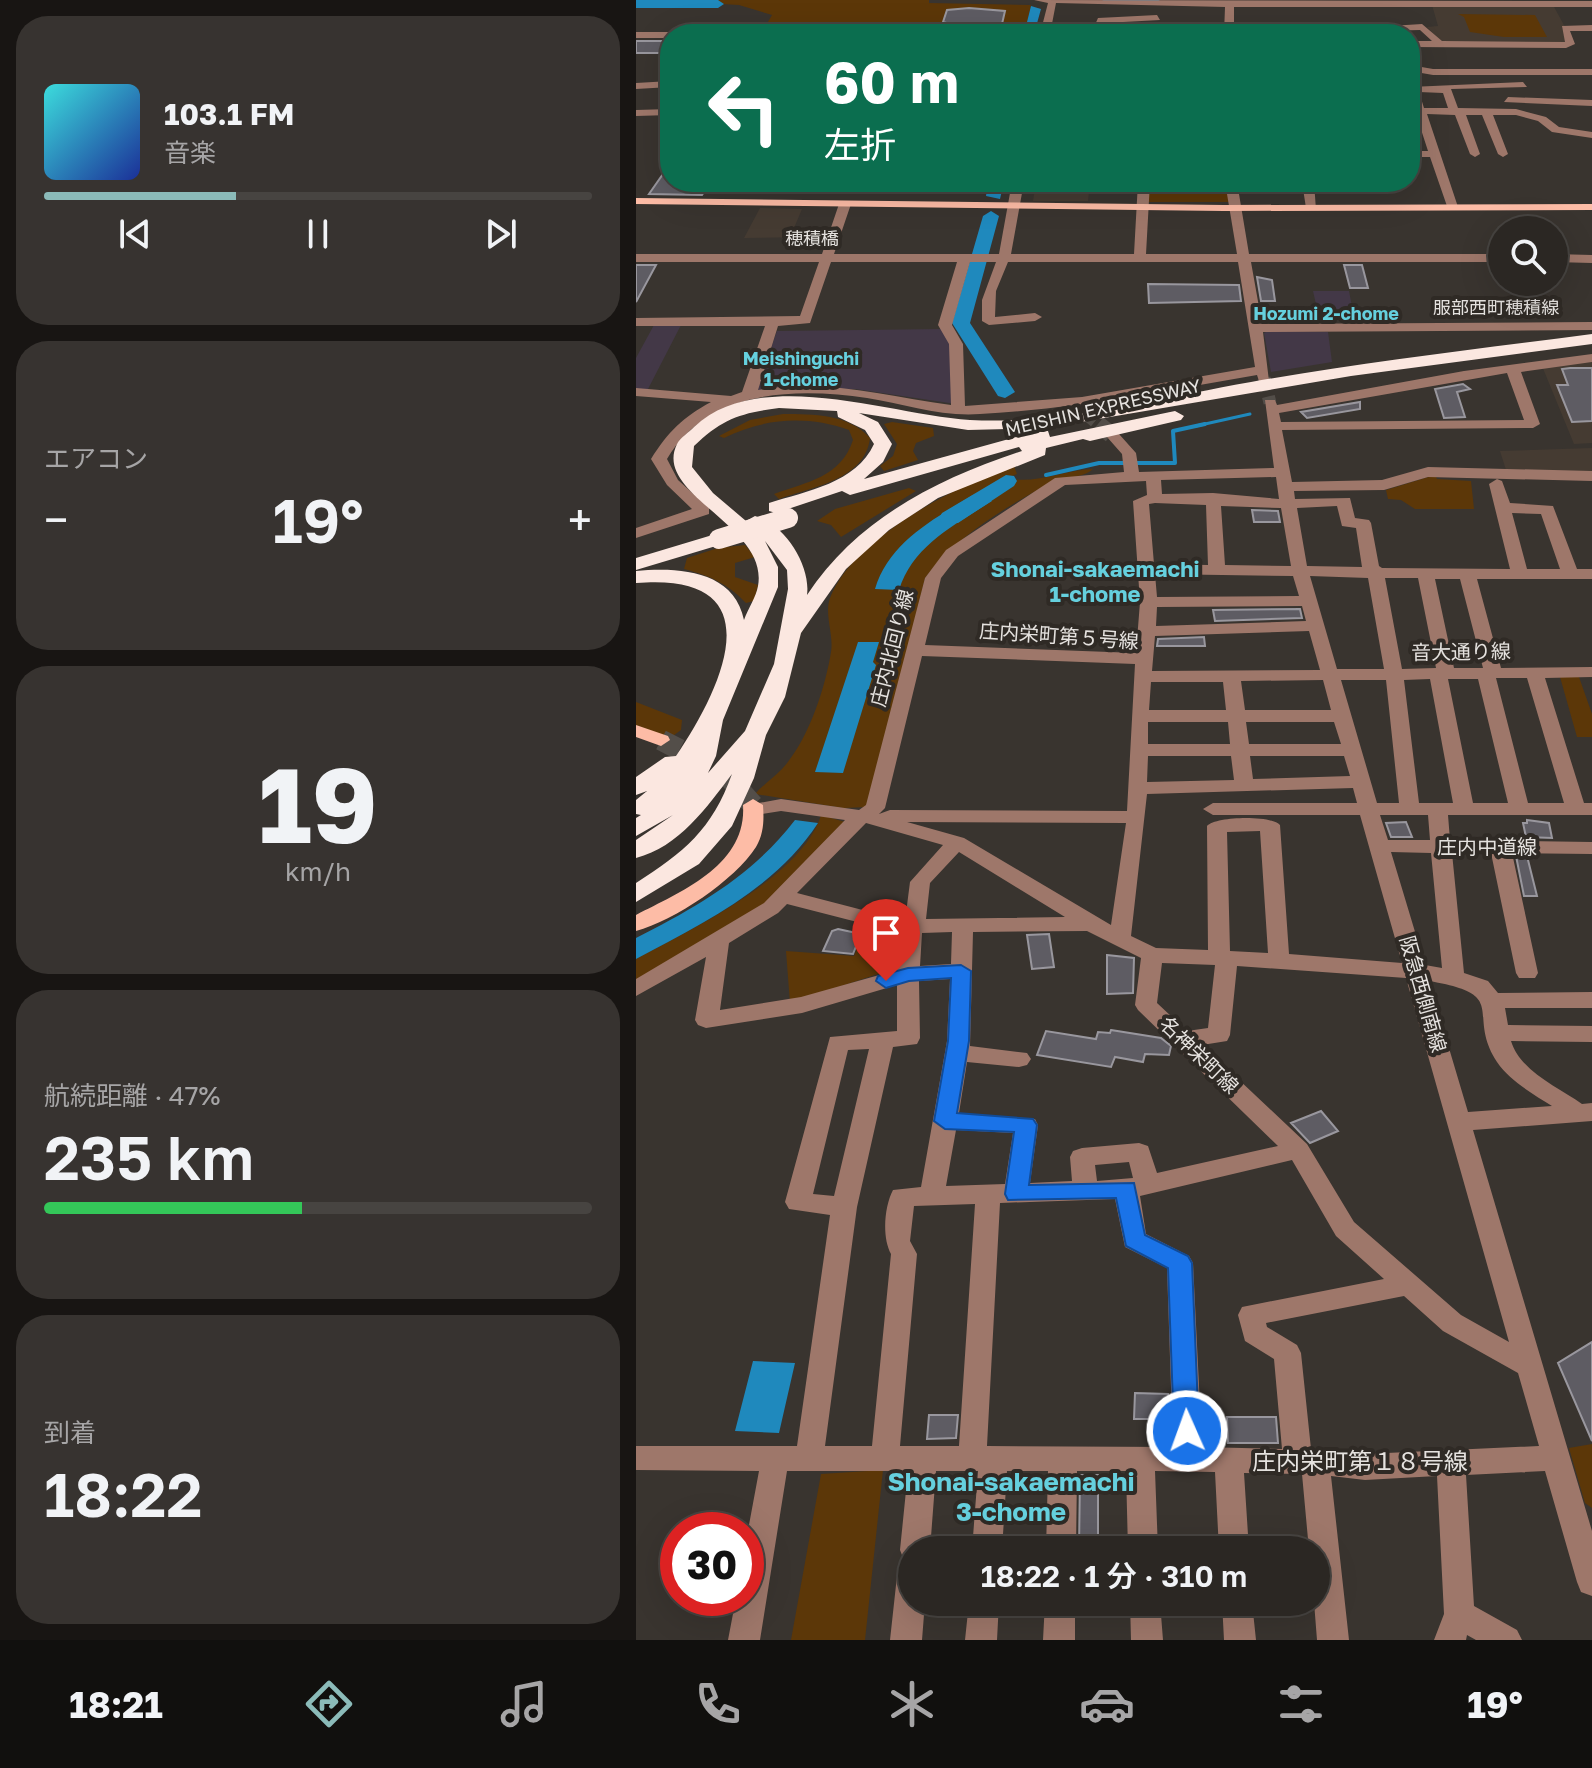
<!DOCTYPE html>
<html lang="ja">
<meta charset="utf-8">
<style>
:root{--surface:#2b2723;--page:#373330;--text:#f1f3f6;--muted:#a6a5a6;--line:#474441;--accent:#8bbbb9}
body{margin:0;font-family:"Golos Text","Noto Sans JP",sans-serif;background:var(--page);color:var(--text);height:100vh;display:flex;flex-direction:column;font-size:30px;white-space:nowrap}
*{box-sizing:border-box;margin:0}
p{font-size:26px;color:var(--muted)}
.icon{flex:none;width:44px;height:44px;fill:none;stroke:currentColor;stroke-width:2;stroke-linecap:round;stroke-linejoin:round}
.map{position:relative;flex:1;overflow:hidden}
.side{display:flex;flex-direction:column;gap:16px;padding:16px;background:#181513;width:636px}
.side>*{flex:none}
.hud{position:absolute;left:24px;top:24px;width:760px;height:168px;border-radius:32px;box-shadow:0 8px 32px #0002,0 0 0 2px var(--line);background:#0b6e4f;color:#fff;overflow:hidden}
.buttons{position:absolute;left:852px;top:216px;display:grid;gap:16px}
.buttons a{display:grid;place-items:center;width:80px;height:80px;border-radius:50%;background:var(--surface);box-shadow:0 8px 32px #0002,0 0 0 2px var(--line);font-size:40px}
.speed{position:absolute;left:24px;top:1512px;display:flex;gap:16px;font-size:40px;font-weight:700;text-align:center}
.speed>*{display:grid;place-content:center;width:104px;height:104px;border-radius:50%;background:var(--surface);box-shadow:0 8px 32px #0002,0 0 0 2px var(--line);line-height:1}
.speed .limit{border:12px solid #d22;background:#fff;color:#111}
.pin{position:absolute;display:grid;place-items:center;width:68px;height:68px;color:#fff;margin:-82px -34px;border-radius:50% 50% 50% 0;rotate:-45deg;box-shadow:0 0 8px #0007}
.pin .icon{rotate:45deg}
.me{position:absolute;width:88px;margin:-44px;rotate:358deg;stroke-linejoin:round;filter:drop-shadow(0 0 6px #0008)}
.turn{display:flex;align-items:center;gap:28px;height:168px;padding:0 32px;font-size:36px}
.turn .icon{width:104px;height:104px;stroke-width:2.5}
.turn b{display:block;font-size:56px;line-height:68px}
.big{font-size:60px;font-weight:600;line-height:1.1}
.side .widget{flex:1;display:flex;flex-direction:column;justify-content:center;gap:12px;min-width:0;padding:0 28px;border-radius:32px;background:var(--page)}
.side .dial{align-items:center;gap:0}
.dial b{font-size:104px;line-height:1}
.song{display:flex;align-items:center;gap:24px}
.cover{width:96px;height:96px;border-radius:12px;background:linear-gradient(135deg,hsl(180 70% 55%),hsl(230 70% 35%))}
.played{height:8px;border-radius:4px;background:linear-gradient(90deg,var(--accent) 35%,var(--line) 35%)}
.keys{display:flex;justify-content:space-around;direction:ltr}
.heat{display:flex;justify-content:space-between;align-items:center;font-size:44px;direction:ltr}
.charge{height:12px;border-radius:6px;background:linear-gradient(90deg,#34c759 47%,var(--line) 0)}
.trip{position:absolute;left:262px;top:1536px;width:432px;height:80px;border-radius:40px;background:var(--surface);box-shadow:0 8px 32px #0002,0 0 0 2px var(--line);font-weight:600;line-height:80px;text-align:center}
.tab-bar{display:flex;height:128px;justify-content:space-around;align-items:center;background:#11100e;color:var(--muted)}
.tab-bar .icon{width:56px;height:56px}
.tab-bar .on{color:var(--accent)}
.tab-bar b{font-size:36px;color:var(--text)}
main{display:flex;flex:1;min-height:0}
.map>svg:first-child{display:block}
.built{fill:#453b32}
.industrial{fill:#433847}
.green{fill:#5c3708}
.water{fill:#1f89bd}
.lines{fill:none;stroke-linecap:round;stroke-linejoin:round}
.stream-far1{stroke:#1f89bd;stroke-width:3}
.stream{stroke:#1f89bd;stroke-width:4}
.river{fill:#1f89bd;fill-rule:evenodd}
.building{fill:#5e5c63;stroke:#99979e;stroke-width:2}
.minor-tunnel-far1{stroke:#534e49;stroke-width:13;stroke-dasharray:13 6;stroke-linecap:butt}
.minor-tunnel{stroke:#534e49;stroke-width:17;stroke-dasharray:17 8;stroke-linecap:butt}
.major-tunnel{stroke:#534e49;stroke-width:21;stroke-dasharray:21 11;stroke-linecap:butt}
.minor{fill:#9e776a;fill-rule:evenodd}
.major{fill:#fdbca6;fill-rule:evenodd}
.highway{fill:#fbe7e0;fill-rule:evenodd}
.highway-bridge{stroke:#fbe7e0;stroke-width:20}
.route{fill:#1a73e8;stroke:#114b97;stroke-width:2}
.labels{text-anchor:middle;stroke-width:8;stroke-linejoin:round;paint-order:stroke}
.far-street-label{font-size:18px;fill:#e5e2df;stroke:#2f2a25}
.far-neighbourhood-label{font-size:18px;font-weight:bold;fill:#65d0de;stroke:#2f2a25}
.street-label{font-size:20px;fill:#e5e2df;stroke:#2f2a25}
.neighbourhood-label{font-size:22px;font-weight:bold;fill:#65d0de;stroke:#2f2a25}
.near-street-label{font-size:24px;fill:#e5e2df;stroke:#2f2a25}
.near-neighbourhood-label{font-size:26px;font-weight:bold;fill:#65d0de;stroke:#2f2a25}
</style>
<main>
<section class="side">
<div class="widget">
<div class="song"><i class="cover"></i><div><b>103.1 FM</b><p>音楽</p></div></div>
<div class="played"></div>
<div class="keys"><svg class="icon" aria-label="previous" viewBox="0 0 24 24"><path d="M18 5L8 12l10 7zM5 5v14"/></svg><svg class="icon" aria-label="pause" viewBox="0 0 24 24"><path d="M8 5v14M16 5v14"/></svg><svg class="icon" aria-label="next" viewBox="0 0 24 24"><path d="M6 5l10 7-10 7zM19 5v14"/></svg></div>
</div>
<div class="widget"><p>エアコン</p>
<div class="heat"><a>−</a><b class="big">19°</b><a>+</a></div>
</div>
<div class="widget dial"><b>19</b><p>km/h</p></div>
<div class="widget"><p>航続距離 · 47%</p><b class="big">235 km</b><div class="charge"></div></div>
<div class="widget"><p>到着</p><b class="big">18:22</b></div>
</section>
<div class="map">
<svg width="956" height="1640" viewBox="0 0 956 1640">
<rect width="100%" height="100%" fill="#39342f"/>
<path class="built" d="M796,5H917L929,27H926L930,43L804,41L791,27L802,26Z
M400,182H454L452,201H397Z
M124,208L166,209L158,228L172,229L169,237L108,238Z
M956,362V443L938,444L906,366Z
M956,448V472L870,470L864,451Z"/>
<path class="industrial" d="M677,291H713L718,317H683Z
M18,325H45L12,389H0V358Z
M308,329L315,344L320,404L219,389L120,390L141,331Z
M632,331L692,332L696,362L635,372L628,333Z"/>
<path class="green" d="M70,0H293V3L395,5L389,34H125L136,15L103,5L68,3Z
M822,14L899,15L911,37H868L834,32L828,17Z
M511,182H589L593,202H510Z
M147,414C178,414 212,414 234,438C229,480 176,487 143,499L138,494C171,482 205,477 217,440L213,430C171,415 128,418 88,438L83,436L114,420Z
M256,422L297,428L298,436L280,443L277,451L282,460L248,471L244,466L257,456L261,444L248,424Z
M378,466L381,474L371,478C398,485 428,470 457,469C446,479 425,477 411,485C367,508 318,539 289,578L233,807L207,808L119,794C127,785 137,778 146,769C172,741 189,689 195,652C198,635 188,614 194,598C217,538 321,485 378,466Z
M799,475L801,479L835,481L838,509H779L765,500L752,499L750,490Z
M273,488L280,491L205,537L195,525L181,521L199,509Z
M109,545L119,557L99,563V577L122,585L118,601L110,603C91,583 74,576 48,569L51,558L82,548Z
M924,677H943L956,714V737H941Z
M0,702L46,720L45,730L34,738L0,725Z
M185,815L209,822L132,905L0,983V959C54,930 166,877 185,815Z
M227,932L267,942L260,968L154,1003L150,951L218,956Z
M956,1444V1508L949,1503L933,1448Z
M247,1470L229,1640H155L185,1474Z"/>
<path class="water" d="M337,495L356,501C319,525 277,545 263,590L239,589C253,542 298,519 337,495Z
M222,642H243L237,662L240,665L207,773L179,772Z
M159,820L182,823C139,889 67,923 0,959V938C61,907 117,875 159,820Z
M117,1361L159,1363L143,1433L99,1431Z"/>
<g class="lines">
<path class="stream-far1" d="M560,426L614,414"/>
<path class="stream" d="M410,475L463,463H539L537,431L569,424"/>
<path class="river" d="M0,0H82L88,4L82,8H0Z
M466,0H524L518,4H472Z
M395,6L405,9L398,34H388Z
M352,182H368L364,199L350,196Z
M355,211L363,216L334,323L379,392L369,398L362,396L316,323L347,216Z
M370,475L378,476L381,481L378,486L322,523H306L303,518L306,513Z"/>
</g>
<path class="building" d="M333,8L369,11L366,24L325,27L307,22L311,10Z
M0,41H34V53H0Z
M34,164V182H74L66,195L13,194Z
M0,265H20L0,302Z
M708,265H726L732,288H714Z
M621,277L636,280L639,301H625Z
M512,284L603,285L605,301L513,303Z
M934,368H956V421L936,422L921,385H932L926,369Z
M827,384L834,389L821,392L829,417L808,418L799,389Z
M724,402V409L671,418L665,412Z
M616,510L642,511L644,522H618Z
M664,609L666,618L579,621L577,610Z
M568,637L569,646H521L522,639Z
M891,820L913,823L916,838L890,837L887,823H891Z
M770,822L776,837H755L750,823Z
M880,856H891L901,896H888Z
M202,929L225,934L217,954L187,951L196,931Z
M413,934L418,967L396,969L391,935Z
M471,955L498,958L497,993L471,994Z
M475,1030L525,1038L535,1046L533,1055L509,1054L507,1062L479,1057L475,1067L401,1055L410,1031L460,1039L462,1032L474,1033Z
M685,1111L702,1131L674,1143L655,1123Z
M956,1342V1441L922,1363Z
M499,1393L532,1394L533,1419H498Z
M293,1415H322L320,1438L291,1439Z
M591,1417H640L642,1443H592Z
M444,1475H462V1550H443Z"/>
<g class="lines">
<path class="minor-tunnel-far1" d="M628,378L634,403
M449,413L465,426"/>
<path class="minor-tunnel" d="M462,424L478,437"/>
<path class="major-tunnel" d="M25,740L89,773L117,805"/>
<path class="minor" d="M398,0L956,1V7H598V34H588L589,7L420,3L414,34H404L412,3Z
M521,15L524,20L469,23L465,34H455L462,18Z
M786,24L806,41L929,42L926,26L956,25V31H934L939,44L930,48L774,47V41H796L784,30L627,34Z
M0,32H34L38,34H34V38H0Z
M774,65L797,69H956V75H797L774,71Z
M34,81V87L0,89V83Z
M887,82L891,87L815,89L822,108L880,109L910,117L923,127L956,132V138L916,132L902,121L880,115H857L872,154L867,157L862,154L846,115H830L844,154L839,157L834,154L819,115L791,114L822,207L812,209L794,157H774V151H792L780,114H774V108H778L774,87ZM783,92L807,93L812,108H788Z
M872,97L956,100V106L868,102Z
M34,109V115L0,116V110Z
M376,182H388L375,254H498L502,182H514L510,254H601L589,182H601L613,254H866V262H615L626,324L956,322V330L627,332L633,381H623L621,375C529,391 438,409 344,414C306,417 268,404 231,398C158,387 71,390 31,459L42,480L73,508V514L0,538V528L56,509L31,485L15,459C32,432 47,417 75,402L0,396V388L95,396L106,392L129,326H0V318L164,316L183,262H0V254H186L203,204L209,201L215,204L198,254H363ZM195,262H321L302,325L313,344L315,405C249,396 188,378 122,390L142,326L174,323ZM334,262H360L346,300V321L353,325L399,321L406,317L399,313L359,317L360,291L372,262H602L619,367L446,397L329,406L327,344L316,325Z
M666,182H678L680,210L670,208Z
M918,254L956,255V263L918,262Z
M956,354V362L885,372L904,424L897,428L646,430L656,482L746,480L792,467L956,471V481L792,477L748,490L658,491L659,499L714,498L719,518L733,520L735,523L743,566L746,568L874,569L853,484L861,479L866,481L874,503L917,506L941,569H956V579H841L865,668L956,667V677L909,678L948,803H956V815H812L814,840L956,842V854L876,853L902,973L899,978H883L880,973L855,853H816L828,973L852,981L862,993L956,992V1008H869L872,1025L956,1026V1042L875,1041C884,1071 922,1087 946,1104L956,1103V1121L837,1130L956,1531V1596L945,1592L941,1582L909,1471L830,1475L838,1606L881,1630L886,1640H840L831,1635L830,1640H798L808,1614L801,1476L729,1480L695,1476L713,1640H681L678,1602L680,1550H673L666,1474L608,1473L613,1550H583L579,1472L519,1471L522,1550H492L490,1471H441L440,1550H410L412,1471H371L366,1550H336L342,1471H300L294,1550H276V1602H289L286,1640H254L261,1576L265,1566L276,1562L268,1560L264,1550L272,1471H151L124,1640H92L100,1598H110V1541L123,1471L0,1470V1446H161L194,1215L153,1209L149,1202L194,1037L261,1031V985L166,1013L70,1028L62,1025L59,1020L70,957L0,996V979L128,903L209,820L145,811L119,815L109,809L112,805L145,799L223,810L230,805L289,578L310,550L419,478L488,472L486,454L471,437L473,434H483L500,453L503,472L638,468L629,400H639L641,405L828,371ZM871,373L888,420L645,422L643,413ZM640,477L643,499L577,493L526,494L525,480ZM510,481L511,495L497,501L504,602L500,653L289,645L305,578L322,556L429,485ZM519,503L570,505L572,565L518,564L513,504ZM585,506L645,508L655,566L589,565ZM701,506L706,526L720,528L726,567L671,566L661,508ZM876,513L905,514L924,569H891ZM519,574L657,576L663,596L521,597ZM674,576L732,578L748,669H701ZM749,578H782L800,668L766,669ZM799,579H824L847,668H818ZM666,606L670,621L520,626L521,607ZM673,631L684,670L516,671L519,636ZM286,656L499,664L491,811L254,810L243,814L249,808ZM860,678H891L928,803H892ZM794,679L817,803H783L768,680ZM812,679H842L872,803H837ZM687,680L695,710H609L605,681ZM705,680H750L763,803H741ZM515,682H587L590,710H513ZM512,722H592L594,744H512ZM610,722H698L705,744H613ZM512,756H595L598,780L511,782ZM614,756H708L714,776L617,779ZM717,788L721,803H577L567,809L577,815H724L766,963L653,954L644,825C635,815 580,816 571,826L572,950L520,948L495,936L511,794ZM744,815H792L794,840H752ZM271,822L490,823L475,925L328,838ZM230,823L307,845L274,882L269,921L161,893ZM624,831L632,953L594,951L591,832ZM323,852L429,917L290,919L294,883ZM755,852L795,853L806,968L789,965ZM151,904L264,933L261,970L165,997L84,1010L93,943L142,913ZM451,931L505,958L499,1005L502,1010L642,1146L521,1173L512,1146L503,1143L446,1148L437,1151L434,1157L436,1181L394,1183L402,1125L399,1119L323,1113L331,1062L383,1067L391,1065L395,1059L391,1053L334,1046L337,932ZM316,932L315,964L284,966L286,933ZM526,963L579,965L572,1028L551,1031L521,1003ZM601,966L770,978L873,1342L825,1315L718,1222L671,1144L566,1045L591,1041L594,1035ZM314,979L311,1041L285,1187L257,1190C248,1207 246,1238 255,1254L236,1446H189L221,1207L257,1047L281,1044L284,1038L283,981ZM793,981C876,995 829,1013 861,1062C874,1081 897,1094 916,1106L832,1112ZM233,1049L198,1196L177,1194L212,1050ZM320,1130L377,1133L369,1184L310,1186ZM656,1160L700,1236L748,1279L606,1307L602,1315L609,1341L638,1359L646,1449L566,1447L557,1263L553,1256L510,1234L504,1196ZM493,1162L497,1178L461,1181L459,1165ZM479,1199L489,1247L531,1268L537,1447L351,1446L364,1203ZM339,1204L323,1446H264L281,1254L274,1241L278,1206ZM768,1296L807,1331L882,1373L903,1446L729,1454L675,1449L665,1353L661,1345L631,1327L630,1323Z
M333,1602H363L361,1640H329Z
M409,1602H439V1640H407Z
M494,1602H524L527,1640H495Z
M586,1602H616L620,1640H588Z"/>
<path class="major" d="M0,198L588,205L956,204V210L588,211L0,204Z
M0,725L32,736L34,740L25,746L0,737Z
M117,799L127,805C128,820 128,833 120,847C99,880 38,921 0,931V915C46,891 111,865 107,805Z"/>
<path class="highway" d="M956,334V344L715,376L409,428L332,430L223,413L242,422L256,444L247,462L228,479L406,430L412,431L414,437L539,411L548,416L545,420L454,441L447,439L410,448L409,455L302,498L253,530L210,569L165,633L149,697L130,735L118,778L96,826L63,864L0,902V883C48,852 76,830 96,774C71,807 43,847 0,858V840L37,815L0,836V818L5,815L0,814V800L11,791L0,795V777L29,757L40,756C87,687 141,571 0,583V571C42,567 98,570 108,620C112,609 120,597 122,586C133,525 16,495 41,444C44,438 53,432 58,427C124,365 255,415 334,420C428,425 523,398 615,382C728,362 842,349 956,334ZM143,408L201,411L202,417L229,430L238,444C220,483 171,491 133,503V511L140,513L206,491L214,495L383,447L386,451C301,479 221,519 171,595C175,566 149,524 119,516L110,521L77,493L56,467L58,446C86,419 104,413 143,408ZM129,541L151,570L152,589L138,664L109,731L72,773L80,756L87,720L142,587V567Z
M83,533L93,539L90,543L0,570V558Z"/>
<path class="highway-bridge" d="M83,539L152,518"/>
</g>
<path class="route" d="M325,965L335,971L333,1041L321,1113L397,1119L401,1125L393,1185L498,1183L509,1235L552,1256L556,1263L563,1431L560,1439L551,1442L541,1439L538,1431L532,1268L490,1246L480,1198L372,1200L369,1194L378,1132L309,1129L298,1121L312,1041L315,978L273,981L250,988L240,981L242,976L272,968Z"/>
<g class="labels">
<g class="far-street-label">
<text x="176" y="245">穂積橋</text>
<text x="860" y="314">服部西町穂積線</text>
<text transform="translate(467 408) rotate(-13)" y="6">MEISHIN EXPRESSWAY</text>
</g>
<g class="far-neighbourhood-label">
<text x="690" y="320">Hozumi 2-chome</text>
<text x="165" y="365">Meishinguchi<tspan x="165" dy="21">1-chome</tspan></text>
</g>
<g class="street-label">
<text transform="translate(423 636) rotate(4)" y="7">庄内栄町第５号線</text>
<text transform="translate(256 648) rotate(-76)" y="7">庄内北回り線</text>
<text transform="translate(825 652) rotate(-1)" y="7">音大通り線</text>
<text x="851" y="854">庄内中道線</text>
<text transform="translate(787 994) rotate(74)" y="7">阪急西側南線</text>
<text transform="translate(563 1055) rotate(44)" y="7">名神栄町線</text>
</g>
<g class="neighbourhood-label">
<text x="459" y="577">Shonai-sakaemachi<tspan x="459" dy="25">1-chome</tspan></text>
</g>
<g class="near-street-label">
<text x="724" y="1470">庄内栄町第１８号線</text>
</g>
<g class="near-neighbourhood-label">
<text x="375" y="1491">Shonai-sakaemachi<tspan x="375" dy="30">3-chome</tspan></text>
</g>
</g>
</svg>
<div class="buttons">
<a><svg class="icon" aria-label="search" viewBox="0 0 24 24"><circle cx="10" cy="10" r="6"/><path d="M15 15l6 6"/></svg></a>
</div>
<div class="speed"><div class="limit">30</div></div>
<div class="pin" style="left:250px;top:981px;background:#d93025"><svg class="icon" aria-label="arrive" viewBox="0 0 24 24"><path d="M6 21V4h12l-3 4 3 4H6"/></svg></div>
<svg class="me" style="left:551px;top:1431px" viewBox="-20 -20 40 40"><circle r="17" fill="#1a73e8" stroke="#fff" stroke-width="3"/><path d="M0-11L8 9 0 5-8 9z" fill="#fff"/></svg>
<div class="trip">18:22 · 1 分 · 310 m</div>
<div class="hud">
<div class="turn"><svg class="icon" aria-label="left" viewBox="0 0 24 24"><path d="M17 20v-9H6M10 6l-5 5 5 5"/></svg><div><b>60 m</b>左折</div></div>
</div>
</div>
</main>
<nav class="tab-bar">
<b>18:21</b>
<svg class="icon on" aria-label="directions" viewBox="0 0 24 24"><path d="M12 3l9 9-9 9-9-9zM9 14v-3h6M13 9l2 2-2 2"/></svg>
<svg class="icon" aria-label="music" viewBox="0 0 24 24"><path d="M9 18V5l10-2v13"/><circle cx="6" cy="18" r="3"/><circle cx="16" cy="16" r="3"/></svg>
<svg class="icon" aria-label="phone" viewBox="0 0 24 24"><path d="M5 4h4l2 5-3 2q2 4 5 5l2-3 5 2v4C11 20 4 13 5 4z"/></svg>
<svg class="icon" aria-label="climate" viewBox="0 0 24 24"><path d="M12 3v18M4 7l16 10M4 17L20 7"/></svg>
<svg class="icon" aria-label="car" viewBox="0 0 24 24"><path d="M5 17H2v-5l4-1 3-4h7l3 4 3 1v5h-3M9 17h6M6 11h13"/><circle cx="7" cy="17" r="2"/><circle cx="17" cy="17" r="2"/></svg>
<svg class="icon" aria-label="filters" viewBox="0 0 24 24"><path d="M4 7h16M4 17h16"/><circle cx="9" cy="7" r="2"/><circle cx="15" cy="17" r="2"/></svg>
<b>19°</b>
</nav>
